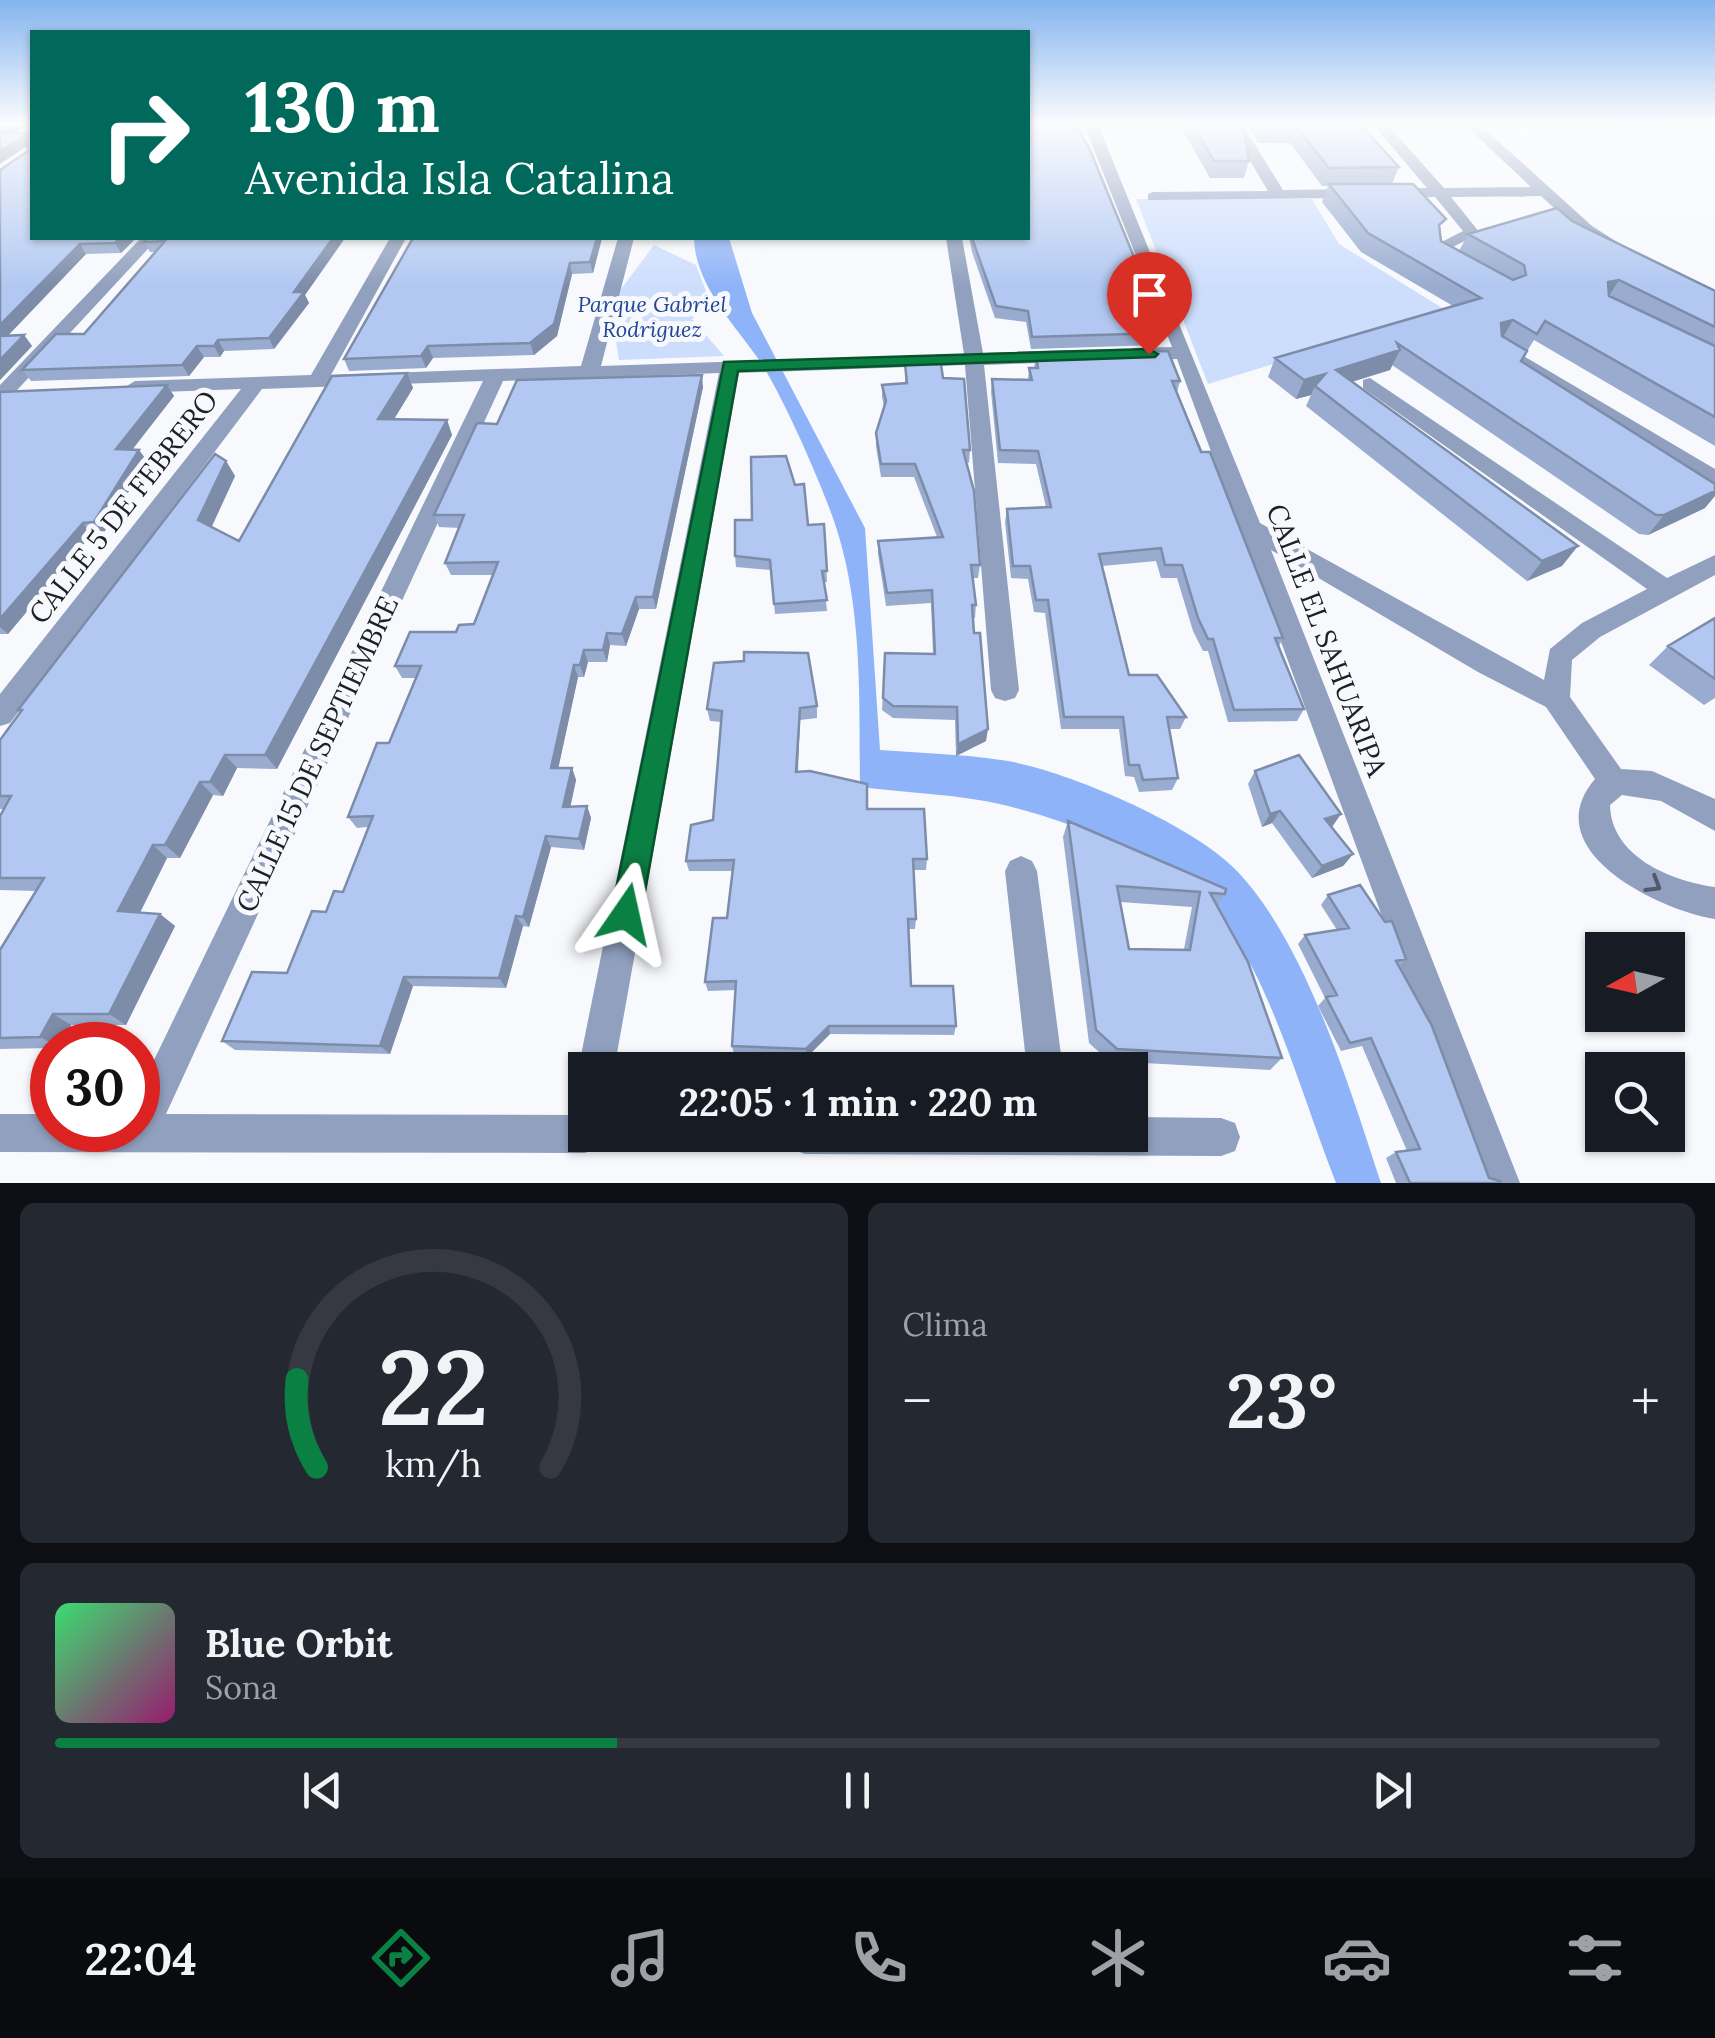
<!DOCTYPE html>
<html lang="es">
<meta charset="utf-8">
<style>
:root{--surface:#171b24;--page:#242831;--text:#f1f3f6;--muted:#9ea1a6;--line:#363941;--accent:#0b8043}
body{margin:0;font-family:Lora,serif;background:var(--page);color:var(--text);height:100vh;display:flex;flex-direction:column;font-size:38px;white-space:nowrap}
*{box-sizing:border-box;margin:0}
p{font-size:32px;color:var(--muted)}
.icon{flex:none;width:55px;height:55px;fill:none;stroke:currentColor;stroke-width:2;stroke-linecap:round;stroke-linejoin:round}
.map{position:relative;height:1183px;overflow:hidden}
.side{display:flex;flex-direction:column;gap:20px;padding:20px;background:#0d0f14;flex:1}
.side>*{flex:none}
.guide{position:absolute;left:30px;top:30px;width:1000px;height:210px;border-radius:0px;box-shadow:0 2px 8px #0004;background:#00695c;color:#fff;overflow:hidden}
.needle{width:65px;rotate:262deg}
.tools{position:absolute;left:1585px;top:932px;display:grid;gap:20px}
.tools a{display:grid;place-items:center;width:100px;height:100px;border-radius:0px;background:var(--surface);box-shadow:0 2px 8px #0004;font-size:50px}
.speed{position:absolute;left:30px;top:1022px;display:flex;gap:20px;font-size:50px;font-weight:700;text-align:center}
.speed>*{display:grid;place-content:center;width:130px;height:130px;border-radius:50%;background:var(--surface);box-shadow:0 2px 8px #0004;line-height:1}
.speed .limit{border:15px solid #d22;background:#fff;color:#111}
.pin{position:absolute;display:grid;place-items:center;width:85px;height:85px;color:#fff;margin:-102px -42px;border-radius:50% 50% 50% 0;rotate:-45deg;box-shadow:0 0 10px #0007}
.pin .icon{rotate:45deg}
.me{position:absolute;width:110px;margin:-55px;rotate:11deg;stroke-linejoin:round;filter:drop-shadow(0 0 8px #0008)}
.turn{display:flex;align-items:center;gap:35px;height:210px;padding:0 50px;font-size:45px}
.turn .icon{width:130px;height:130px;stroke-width:2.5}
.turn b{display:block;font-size:70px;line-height:85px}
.big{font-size:75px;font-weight:800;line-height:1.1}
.side .tile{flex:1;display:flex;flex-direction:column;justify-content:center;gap:15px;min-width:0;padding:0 35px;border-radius:15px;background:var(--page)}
.side .dial{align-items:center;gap:0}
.dial svg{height:260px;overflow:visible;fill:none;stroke:var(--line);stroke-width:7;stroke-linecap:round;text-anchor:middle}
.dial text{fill:var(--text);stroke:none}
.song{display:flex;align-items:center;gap:30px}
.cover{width:120px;height:120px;border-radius:15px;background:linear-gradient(135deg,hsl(140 70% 55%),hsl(320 70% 35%))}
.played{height:10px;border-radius:5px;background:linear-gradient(90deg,var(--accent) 35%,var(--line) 35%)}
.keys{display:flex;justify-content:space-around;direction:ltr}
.heat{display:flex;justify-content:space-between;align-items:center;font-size:55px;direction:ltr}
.side .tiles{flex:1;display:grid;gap:20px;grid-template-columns:1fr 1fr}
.tile:last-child{grid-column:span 2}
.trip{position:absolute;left:568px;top:1052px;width:580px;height:100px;border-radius:0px;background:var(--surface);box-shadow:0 2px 8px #0004;font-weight:800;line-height:100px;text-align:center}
.menu{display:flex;height:160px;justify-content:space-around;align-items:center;background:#090b0e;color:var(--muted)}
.menu .icon{width:70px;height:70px}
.menu .on{color:var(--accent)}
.menu b{font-size:45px;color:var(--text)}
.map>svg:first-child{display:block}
.green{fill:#cddefd}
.water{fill:#8fb3f8}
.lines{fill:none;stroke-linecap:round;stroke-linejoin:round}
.minor{fill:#90a0be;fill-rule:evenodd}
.wall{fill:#99acd0;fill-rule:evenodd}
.shaded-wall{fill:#7d8ca9}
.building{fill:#b2c8f2;stroke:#7d8ca9;stroke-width:2.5;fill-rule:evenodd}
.oneway{stroke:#505a6b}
.route{fill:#0b8043;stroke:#07532c;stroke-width:2.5}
.labels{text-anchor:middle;stroke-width:10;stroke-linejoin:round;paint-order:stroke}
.far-park-label{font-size:22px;font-style:italic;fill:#234796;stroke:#f7f9fd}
.street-label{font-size:28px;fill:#1c2027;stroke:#f7f9fd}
</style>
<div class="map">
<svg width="1715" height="1183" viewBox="0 0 1715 1183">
<rect width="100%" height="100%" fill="#f7f9fd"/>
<path class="green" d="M1136,199H1312L1339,244L1447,311L1208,384Z
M654,245L696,265L711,305L692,319L724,356L619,360L610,304Z"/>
<path class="water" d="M694,238H729L752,313L865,528L880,750C920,753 961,754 1001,760C1062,768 1191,824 1234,868C1305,939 1350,1089 1381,1183H1336C1309,1114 1286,1034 1253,969C1205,876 1100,829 1004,805C958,794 907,793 860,787C859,701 863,613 837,530C824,489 781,391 757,357C732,322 695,283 694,238Z"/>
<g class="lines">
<path class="minor" d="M1083,122H1097L1260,523L1544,680L1550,649L1582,623L1647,589L1363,388V380L1370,378L1667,578L1715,555V575L1600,637L1572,660L1570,697L1621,769L1652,771L1715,799V831L1661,801L1622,795L1610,805C1611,856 1670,881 1715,887V919C1659,910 1534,850 1595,779L1546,707L1478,672L1271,550L1520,1183H1480L1177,359L1134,360L1124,354L1134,348L1172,347Z
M1227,122H1241L1283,190L1427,188L1371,122H1385L1444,188L1531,187L1462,122H1477L1592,226L1617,242L1603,245L1580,232L1541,196L1451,197L1480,233L1449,249L1465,264L1457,269L1438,261L1432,247L1463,231L1435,197L1148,200V194L1153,192L1268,191Z
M141,238H158L7,401L0,403V385Z
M390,238H406L331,375L581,366L618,238H634L601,366L964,354L946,238H962L983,353L1069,350L1079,356L1069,362L984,365L1019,690L1015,698L1005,701L995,698L991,690L965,365L739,373L614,1070H585L583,1083L578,1070L719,373L503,381L166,1114L585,1115V1135H604L599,1148L585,1153L0,1152V1114H52V1130H138V1093L483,381L262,389L10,723L0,726V694L241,389L135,393L125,387L135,381L311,375Z
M1500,342L1715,469V486L1493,352V344Z
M1021,856L1032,861L1037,871L1063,1070H1027L1005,871L1010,861Z
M1130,1117L1221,1118L1235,1123L1240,1137L1235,1151L1221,1156L805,1154L791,1149L786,1135H1130Z"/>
</g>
<path class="wall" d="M0,122H32L16,133L136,238L121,253L86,254L8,335H24L32,346L0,380L28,151V146Z
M1178,122H1237L1249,161L1244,178H1210Z
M1245,122H1358L1399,167L1392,184L1440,234L1441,241L1459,251L1468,234L1572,221L1715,291V446L1534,340L1521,361L1705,508L1648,535L1639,534L1392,365L1390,370L1352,382L1562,566L1527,581L1306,406L1311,395L1296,399L1268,377L1275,358L1453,306L1361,252L1322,202L1328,186H1322L1290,143H1258Z
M1408,122H1462L1460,125H1411Z
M1482,122H1677L1674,127L1487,126Z
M345,238L305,295L309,303L274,349L224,351L220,357H204L189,376L31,381L22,370L84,334L155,252H150L144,242Z
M413,238H602L593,273L572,274L557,336L534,355L433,358L426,368L349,371L344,359Z
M969,238H1028L1146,286L1144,294L1160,333L1157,345L1031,349L1026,322L995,318L972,252Z
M1036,355L1180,381L1177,392L1283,638L1279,646L1304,709L1297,721L1228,722L1208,651H1203L1193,631L1177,578H1161L1156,561L1102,566L1129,675L1186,717L1180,729H1169L1178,778L1172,790L1139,792L1134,777L1125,776L1119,729H1061L1045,613L1034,612L1028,579L1011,578L1005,522L1007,509L1046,507L1036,464L998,463L991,392L992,379L1028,380L1029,368H1034Z
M905,364L943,378L970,450L969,463L967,462L980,565L978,578H973L976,605L975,618H973L974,633L986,741L956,756L955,720L893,718L882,710L885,653L933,654L931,603L886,606L878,554V541L937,537L914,477H881L876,446V433L884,407L882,397V385L905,383Z
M407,373L413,388L394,419L447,420L452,435L277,769L237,768L223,796L213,795L180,858H167L140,913L160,914L175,926L126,1025H71L61,1045H52V1048L0,1049V950L36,891L0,890V816L4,809H0V740L20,713L18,710L226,461L235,476L211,527L239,541Z
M167,385L174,396L132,450H139L147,461L103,534H92L8,634H0V392Z
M703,387L656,609H639L626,646L610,645L607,662H588L584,677H578L558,768H572L576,780L570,807L587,806L591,818L584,850L551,847L529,927L523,926L506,988L413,986L390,1054L235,1050L222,1041L287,973L326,912L343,892L368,827L357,828L348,817L389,743L416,678H402L395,666L456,632L474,624L493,575H451L445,563L460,528L439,527L434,515L497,424Z
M824,524L827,582H824L827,611L775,614L771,570L736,567L735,556L808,525Z
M1715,618V698L1704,705L1649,665L1668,646Z
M744,661L817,706V718L800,720L798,772L867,809L927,859L926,870H913L916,919L915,929H908L911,986L956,1026L954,1035L830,1034L807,1057L734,1054L732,1046L736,990L708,991L705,982L727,918L733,871H689L686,861L713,820L721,722L710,721L707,709Z
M1255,771L1332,827L1353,854L1343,866L1312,878L1272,823L1262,827L1248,784Z
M1068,821L1225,894L1217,906L1282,1058L1270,1070L1109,1061L1089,1043L1063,837ZM1120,902L1192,907L1184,949H1129Z
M1328,895L1406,959L1399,966L1489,1178L1501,1183H1396L1386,1158L1396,1152L1407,1151L1362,1046L1341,1051L1318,1006L1325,998L1298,944L1305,935L1337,930L1321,905Z"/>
<path class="shaded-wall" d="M13,122H32L2,142L0,139V130Z
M27,134L32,143L0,164V151Z
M120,238H136L121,253L115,243Z
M333,238H345L305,295L309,303L274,349L269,338L294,292Z
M597,238H602L593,273L590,262Z
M80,244L86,254L0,344V325Z
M570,263L572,274L557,336L534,355L530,343Z
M1619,280L1607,299L1608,282Z
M1513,320L1502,339L1501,323Z
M24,335L32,346L0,380V360Z
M218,340L224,351L220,357L214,346Z
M197,346L204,357L189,376L182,365Z
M428,346L433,358L426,368L421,356Z
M1400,350L1390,370L1328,389L1336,370Z
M407,373L413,388L385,434L378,419Z
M1325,374L1315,386L1311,395L1296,399L1304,380Z
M702,375L703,387L656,609L653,597Z
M167,385L174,396L124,460L116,449Z
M447,420L452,435L277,769L265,755Z
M139,450L147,461L103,534L94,522Z
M226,461L235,476L208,535L198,520Z
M1715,491V496L1705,508L1648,535L1664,515Z
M83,523L92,534L8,634L0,627V619Z
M1578,546L1562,566L1527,581L1542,561Z
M636,597L639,609L626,646L622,634Z
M607,633L610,645L607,662L603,650Z
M584,650L588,662L584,677L580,665Z
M574,665L578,677L556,779L551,768Z
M800,708V720L797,783L796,772Z
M988,729L986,741L956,756L958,744Z
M225,755L237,768L223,796L210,782Z
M572,768L576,780L568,818L563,807Z
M200,782L213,795L180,858L165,845Z
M587,806L591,818L584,850L579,839Z
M1280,811L1272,823L1262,827L1270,814Z
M1341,814L1332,827L1325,819Z
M546,836L551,847L529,927L523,917Z
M153,845L167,858L134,924L118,911Z
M1353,854L1343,866L1312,878L1322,866Z
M160,914L175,926L126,1025L109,1014Z
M516,916L523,926L506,988L499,978Z
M404,977L413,986L390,1054L380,1046Z
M53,1014L71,1025L61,1045H55L40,1037Z
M829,1026L830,1034L807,1057L806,1049Z"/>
<path class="building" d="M0,122H13L0,130Z
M1028,122H1074L1090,150L1146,286H1140L1160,333L1032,337L1028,311L996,306L972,238H1028Z
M1191,122H1237L1245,135L1249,161H1214Z
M1261,122H1358L1399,167L1329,168L1296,126H1263Z
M0,133H32V238H120L115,243L80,244L0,325V170L28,151L27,134L0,151Z
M1329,184H1413L1446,219L1439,225L1441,241L1513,280L1526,275L1524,265L1468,234L1557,208L1572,221L1715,291V327L1619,280L1608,282L1609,296L1715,346V417L1545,321L1537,334L1513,320L1501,323L1502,336L1527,351L1521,361L1715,484V491L1664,515H1656L1397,343L1400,350L1336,370L1578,546L1542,561L1315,386L1325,374L1304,380L1275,358L1481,298L1368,233Z
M148,238H333L294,292H304L269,338L218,340L214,346H197L182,365L22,370L56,334H84L165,241L144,242Z
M413,238H597L590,262L570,263L554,324L530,343L428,346L421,356L344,359Z
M24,335L0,360V336Z
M1168,351L1180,381H1172L1201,452H1210L1283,638H1275L1304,709L1234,710L1213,639H1208L1198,618L1182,565H1165L1161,548L1099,554L1129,675H1157L1186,717H1167L1178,778L1143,780L1139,765H1129L1123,717H1064L1048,600H1036L1030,566H1013L1007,509L1051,507L1038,451L1000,450L992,379L1032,380L1029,368H1038L1036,355Z
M905,364H941L943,378L964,379L970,450H963L974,491L980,565H971L976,605H972L974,633H980L988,729L958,744L957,707L893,706L883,698L885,653L935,654L932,590L887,593L878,541L943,537L915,464H881L876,433L886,401L882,385L907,383Z
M407,373L378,419L447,420L265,755H225L210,782H200L165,845H153L118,911L160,914L109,1014H53L40,1037L0,1038V950L44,878H0V816L11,796H0V740L22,710H18L215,454L226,461L198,520L239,541L332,376Z
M702,375L653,597H636L622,634L607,633L603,650H584L580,665H574L551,768H572L563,807L587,806L579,839L546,836L523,917L516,916L499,978L404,977L380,1046L222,1041L252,972L287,973L312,911L326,912L334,891L343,892L373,816L348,817L377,743H389L421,666H395L410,632H456L459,625L474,624L498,562L445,563L464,515H434L477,423L497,424L517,380Z
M167,385L116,449L139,450L94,522L83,523L0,619V392Z
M786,456L795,485L804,484L808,525L824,524L827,571H822L827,600L774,604L770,560L735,556V520H752L751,457Z
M1715,618V679L1668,646Z
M744,652L808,653L817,706L800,708L796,772L810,771L867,784V809H924L927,859H913L916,919H908L911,986H953L956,1026H829L806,1049L732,1046L736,981L705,982L713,918H727L734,860L686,861L691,825L713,820L722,711L707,709L714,663L744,661Z
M1299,755L1341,814L1325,819L1353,854L1322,866L1280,811L1270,814L1255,771Z
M1068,821L1226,889L1225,894L1210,893L1248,962L1282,1058L1117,1049L1096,1030ZM1117,886L1200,892L1190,950L1129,949Z
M1360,885L1385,922L1392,921L1406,959L1396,961L1432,1026L1489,1178L1500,1181L1501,1183H1410L1396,1152L1420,1149L1371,1038L1350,1043L1326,997L1337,995L1305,935L1349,928L1328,895Z"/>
<defs><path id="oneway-chevron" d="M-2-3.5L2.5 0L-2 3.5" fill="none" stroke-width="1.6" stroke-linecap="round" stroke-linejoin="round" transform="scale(2.5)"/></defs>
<use class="oneway" href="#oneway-chevron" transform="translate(1654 885) rotate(31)"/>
<linearGradient id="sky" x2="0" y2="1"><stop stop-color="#84b4ee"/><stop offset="0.43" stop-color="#fbfcfe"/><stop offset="1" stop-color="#fbfcfe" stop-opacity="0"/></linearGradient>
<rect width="1715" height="287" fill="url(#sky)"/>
<path class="route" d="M1149,349L1158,354L1155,357L738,371L641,914L637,924L626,928L615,924L611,914L724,362Z"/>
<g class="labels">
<g class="far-park-label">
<text x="652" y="312">Parque Gabriel<tspan x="652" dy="25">Rodriguez</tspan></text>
</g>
<g class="street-label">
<text transform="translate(123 507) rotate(-52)" y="10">CALLE 5 DE FEBRERO</text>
<text transform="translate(1327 640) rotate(69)" y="10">CALLE EL SAHUARIPA</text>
<text transform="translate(317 754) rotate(-65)" y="10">CALLE 15 DE SEPTIEMBRE</text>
</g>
</g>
</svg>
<div class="tools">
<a><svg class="needle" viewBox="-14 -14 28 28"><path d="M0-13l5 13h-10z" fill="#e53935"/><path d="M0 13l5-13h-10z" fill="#9ea1a6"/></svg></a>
<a><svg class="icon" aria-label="search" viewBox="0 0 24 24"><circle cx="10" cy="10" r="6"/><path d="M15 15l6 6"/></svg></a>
</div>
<div class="speed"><div class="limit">30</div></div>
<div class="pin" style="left:1149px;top:354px;background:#d93025"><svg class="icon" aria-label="arrive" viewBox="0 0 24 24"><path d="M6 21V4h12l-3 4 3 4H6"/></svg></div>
<svg class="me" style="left:626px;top:914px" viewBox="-20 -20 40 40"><path d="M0-17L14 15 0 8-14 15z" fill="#0b8043" stroke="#fff" stroke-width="4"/></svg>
<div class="trip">22:05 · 1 min · 220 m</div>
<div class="guide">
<div class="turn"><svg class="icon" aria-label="right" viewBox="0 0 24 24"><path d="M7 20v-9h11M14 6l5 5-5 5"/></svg><div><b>130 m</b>Avenida Isla Catalina</div></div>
</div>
</div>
<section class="side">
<div class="tiles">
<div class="tile dial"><svg viewBox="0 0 100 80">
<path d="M14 69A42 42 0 1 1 86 69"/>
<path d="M14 69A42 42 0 0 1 8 42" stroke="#0b8043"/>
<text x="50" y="56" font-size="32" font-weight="700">22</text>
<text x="50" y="72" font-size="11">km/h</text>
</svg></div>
<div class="tile"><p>Clima</p>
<div class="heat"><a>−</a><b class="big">23°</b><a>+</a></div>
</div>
<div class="tile">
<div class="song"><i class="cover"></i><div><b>Blue Orbit</b><p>Sona</p></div></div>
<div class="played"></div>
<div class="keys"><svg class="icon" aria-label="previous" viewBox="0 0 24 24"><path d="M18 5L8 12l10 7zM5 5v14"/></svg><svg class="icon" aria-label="pause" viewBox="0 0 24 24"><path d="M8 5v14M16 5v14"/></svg><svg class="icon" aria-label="next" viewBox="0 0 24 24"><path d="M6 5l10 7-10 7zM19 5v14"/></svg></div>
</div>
</div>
</section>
<nav class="menu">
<b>22:04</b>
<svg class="icon on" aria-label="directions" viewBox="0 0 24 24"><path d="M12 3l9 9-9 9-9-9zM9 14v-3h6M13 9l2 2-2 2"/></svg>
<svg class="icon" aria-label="music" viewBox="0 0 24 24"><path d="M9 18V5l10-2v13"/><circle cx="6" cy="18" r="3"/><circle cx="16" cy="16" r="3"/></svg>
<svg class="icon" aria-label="phone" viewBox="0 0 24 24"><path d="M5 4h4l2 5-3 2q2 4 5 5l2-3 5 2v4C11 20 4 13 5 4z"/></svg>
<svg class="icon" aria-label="climate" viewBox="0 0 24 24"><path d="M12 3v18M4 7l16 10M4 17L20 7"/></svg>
<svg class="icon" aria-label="car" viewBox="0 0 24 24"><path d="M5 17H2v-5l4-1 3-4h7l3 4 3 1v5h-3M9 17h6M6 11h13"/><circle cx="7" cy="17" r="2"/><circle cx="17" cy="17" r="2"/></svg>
<svg class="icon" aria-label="filters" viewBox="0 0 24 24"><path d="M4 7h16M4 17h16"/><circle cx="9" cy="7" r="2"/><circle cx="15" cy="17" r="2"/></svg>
</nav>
